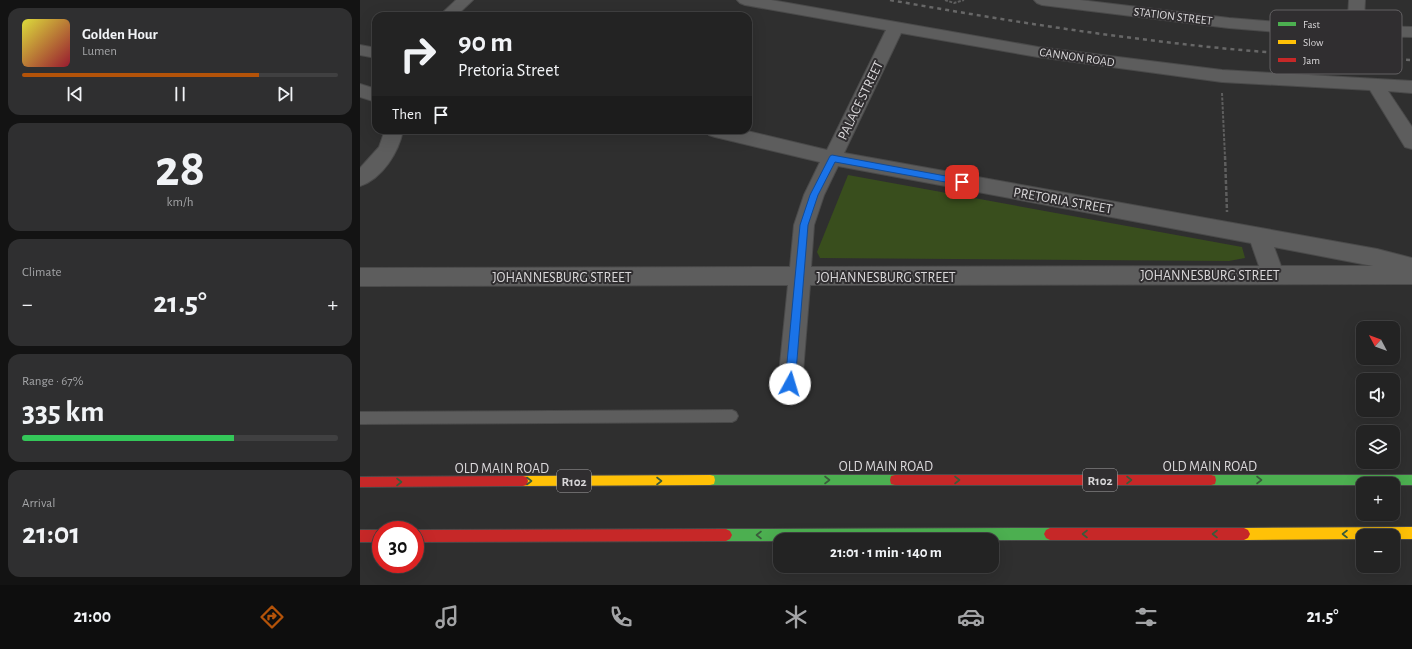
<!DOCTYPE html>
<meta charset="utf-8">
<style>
:root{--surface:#232323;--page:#2f2f30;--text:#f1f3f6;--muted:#a3a4a6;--line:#404041;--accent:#b45309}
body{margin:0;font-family:"Alegreya Sans",sans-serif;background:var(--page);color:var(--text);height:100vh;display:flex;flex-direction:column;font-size:15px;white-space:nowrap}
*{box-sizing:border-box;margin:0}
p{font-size:13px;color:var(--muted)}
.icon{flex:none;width:22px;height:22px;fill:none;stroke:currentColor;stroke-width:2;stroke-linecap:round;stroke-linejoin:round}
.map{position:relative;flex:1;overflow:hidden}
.sheet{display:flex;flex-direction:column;gap:8px;padding:8px;background:#131313;width:360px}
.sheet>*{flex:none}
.guide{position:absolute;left:12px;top:12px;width:380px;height:122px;border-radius:12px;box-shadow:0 4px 16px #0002,0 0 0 1px var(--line);background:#232323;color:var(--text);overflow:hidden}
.needle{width:26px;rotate:311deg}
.buttons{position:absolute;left:996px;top:321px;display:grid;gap:8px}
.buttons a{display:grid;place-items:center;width:44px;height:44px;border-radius:8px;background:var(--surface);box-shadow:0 4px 16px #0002,0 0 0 1px var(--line);font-size:20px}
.speed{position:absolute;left:12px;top:521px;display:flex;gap:8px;font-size:20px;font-weight:700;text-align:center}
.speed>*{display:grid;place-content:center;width:52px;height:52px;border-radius:50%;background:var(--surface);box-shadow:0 4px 16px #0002,0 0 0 1px var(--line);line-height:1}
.speed .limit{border:6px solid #d22;background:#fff;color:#111}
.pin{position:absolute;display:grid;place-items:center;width:34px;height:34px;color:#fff;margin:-17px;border-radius:8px;box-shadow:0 2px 6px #0006}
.me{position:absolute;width:44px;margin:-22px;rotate:6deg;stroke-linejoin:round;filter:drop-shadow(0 0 3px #0008)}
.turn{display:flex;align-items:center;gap:14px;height:84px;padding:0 20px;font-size:18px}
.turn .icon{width:52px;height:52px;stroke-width:2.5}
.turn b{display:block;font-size:28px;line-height:34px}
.then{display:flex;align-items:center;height:38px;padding:0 20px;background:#0003;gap:8px;font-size:15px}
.big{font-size:30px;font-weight:700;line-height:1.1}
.sheet .widget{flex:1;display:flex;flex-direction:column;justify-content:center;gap:6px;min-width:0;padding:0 14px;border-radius:12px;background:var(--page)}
.sheet .dial{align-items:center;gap:0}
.dial b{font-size:52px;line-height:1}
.song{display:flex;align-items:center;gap:12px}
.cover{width:48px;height:48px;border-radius:6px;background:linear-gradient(135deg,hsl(60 70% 55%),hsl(350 70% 35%))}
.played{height:4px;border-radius:2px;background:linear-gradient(90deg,var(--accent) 75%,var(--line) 75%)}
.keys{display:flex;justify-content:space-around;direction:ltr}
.heat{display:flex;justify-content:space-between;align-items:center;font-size:22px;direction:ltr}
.charge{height:6px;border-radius:3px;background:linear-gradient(90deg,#34c759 67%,var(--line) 0)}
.trip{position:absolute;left:413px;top:533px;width:226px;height:40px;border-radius:12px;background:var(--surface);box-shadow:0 4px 16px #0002,0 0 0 1px var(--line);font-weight:700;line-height:40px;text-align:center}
.tab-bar{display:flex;height:64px;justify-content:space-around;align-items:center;background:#0e0e0e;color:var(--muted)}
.tab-bar .icon{width:28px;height:28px}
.tab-bar .current{color:var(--accent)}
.tab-bar b{font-size:18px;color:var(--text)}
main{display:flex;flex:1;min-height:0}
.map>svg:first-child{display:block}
.green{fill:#394e1d}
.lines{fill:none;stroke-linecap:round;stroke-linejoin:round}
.lane-casing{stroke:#4a4a4a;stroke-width:2}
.street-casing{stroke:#4a4a4a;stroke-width:2}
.fast-casing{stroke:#4a4a4a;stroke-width:2}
.slow-casing{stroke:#4a4a4a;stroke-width:2}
.jam-casing{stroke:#4a4a4a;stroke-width:2}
.path-far1{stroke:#5e5e5e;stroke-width:2;stroke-dasharray:3 1.5;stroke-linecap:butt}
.path{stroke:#5e5e5e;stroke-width:2.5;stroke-dasharray:4 2;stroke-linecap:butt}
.lane{fill:#5d5d5d;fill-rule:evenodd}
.street{fill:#5d5d5d;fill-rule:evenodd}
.fast{fill:#4caf50;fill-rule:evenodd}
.slow{fill:#ffc107;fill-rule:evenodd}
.jam{fill:#c62828;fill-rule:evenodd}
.rail{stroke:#676767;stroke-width:2.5;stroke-dasharray:4 4;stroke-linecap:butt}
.oneway{stroke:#3a5b3b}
.route{fill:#1a73e8;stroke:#114b97}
.labels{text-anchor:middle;stroke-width:4;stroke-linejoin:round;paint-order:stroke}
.far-street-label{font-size:12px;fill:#d9d7d9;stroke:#302e30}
.shield{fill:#302e30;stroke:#a6a4a6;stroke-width:1}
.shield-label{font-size:13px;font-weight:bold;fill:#d9d7d9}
.street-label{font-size:14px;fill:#d9d7d9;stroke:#302e30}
.key{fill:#302e30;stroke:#636163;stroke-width:1}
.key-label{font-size:11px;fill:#d9d7d9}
</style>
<main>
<section class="sheet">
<div class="widget">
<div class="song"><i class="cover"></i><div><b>Golden Hour</b><p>Lumen</p></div></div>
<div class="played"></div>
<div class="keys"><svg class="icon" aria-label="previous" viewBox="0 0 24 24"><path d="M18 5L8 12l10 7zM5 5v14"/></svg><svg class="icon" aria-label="pause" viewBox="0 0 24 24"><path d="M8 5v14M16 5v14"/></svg><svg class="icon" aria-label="next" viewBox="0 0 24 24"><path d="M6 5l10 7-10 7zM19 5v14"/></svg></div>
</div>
<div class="widget dial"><b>28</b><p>km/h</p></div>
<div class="widget"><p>Climate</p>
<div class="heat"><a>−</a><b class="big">21.5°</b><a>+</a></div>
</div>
<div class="widget"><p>Range · 67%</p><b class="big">335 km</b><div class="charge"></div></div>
<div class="widget"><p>Arrival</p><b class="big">21:01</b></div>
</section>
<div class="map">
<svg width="1052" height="585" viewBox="0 0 1052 585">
<rect width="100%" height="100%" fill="#2f2f2f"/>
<path class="green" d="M488,175L882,247L885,258L869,261L460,258L457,252Z"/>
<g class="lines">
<g class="lane-casing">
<path id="lane" d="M372,410L376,412L378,416L376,420L372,422L0,424V412Z"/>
</g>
<g class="street-casing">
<path id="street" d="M96,0H113L96,16H79Z
M377,0H411L678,47L862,70L1052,81V93L1028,91L1052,127V149L1045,147L1010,90L862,82L678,57L541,33L484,153L1017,249L1052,258V284L450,285L442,384L439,392L430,395L421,392L418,384L428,285L0,286V268L430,267L434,225L444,195L460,162L355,137L349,135L346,130H383L467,150L526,30L385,5L380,3ZM478,166L891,243L899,266L451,267L454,225L464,195ZM914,247L1013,266H921Z
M674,0H720L869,18L944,24L950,25L952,29L950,33L944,34L869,28L682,5L677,3Z
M989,0H1005L1004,18L1008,26L1052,27V37L973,35L967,34L965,30L967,26L973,25H991L988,18Z
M0,45L16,48V58L0,55Z
M0,84L16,89V102L0,97Z
M25,130H43C39,152 22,179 0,186V168L19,147Z"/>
</g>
<g class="fast-casing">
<path id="fast" d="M350,475H535L539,476L540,480L539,484L535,485H350L346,484L345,480L346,476Z
M851,475H1052V485H1033V484H1003V485H851L847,484L846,480L847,476Z
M690,528L694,530L696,534L694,538L690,540L366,541L362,539L360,535L362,531L366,529Z"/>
</g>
<g class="slow-casing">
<path id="slow" d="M350,475L354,476L355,480L354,484L350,485L163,486L159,485L158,481L159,477L163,476Z
M1052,527V539H1033V536H1003V539L884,540L880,538L878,534L880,530L884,528Z"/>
</g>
<g class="jam-casing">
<path id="jam" d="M535,475H851L855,476L856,480L855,484L851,485H535L531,484L530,480L531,476Z
M163,476L167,477L168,481L167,485L163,486L0,487V477Z
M690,528H884L888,530L890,534L888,538L884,540H690L686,538L684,534L686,530Z
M366,529L370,531L372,535L370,539L366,541L55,542V530Z
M0,530H21V542H0Z"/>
</g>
<path class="path-far1" d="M585,0L594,3L604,0
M862,93L865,157"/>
<path class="path" d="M865,156L867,212"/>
<use href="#lane" class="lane"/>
<use href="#street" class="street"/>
<use href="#fast" class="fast"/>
<use href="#slow" class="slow"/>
<use href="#jam" class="jam"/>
<path class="rail" d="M530,0C636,19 743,36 850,47C917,54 985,57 1052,60"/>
</g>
<defs><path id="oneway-chevron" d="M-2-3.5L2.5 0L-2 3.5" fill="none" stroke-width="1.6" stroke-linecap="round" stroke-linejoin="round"/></defs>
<g class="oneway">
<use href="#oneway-chevron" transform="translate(467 480)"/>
<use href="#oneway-chevron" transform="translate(597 480)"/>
<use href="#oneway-chevron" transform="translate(769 480)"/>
<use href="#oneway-chevron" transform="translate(899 480)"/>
<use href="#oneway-chevron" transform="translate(169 481)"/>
<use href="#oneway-chevron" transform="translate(299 481)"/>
<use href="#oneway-chevron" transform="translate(39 482)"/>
<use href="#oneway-chevron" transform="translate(725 534) rotate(180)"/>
<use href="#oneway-chevron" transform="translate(855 534) rotate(180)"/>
<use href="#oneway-chevron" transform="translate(985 534) rotate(180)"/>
<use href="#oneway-chevron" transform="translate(399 535) rotate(180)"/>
</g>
<path class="route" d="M472,155L602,179L606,182L602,185L475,162L458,195L448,225L435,384L434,387L430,389L427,387L425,384L440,225L450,195L470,156Z"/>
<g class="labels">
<g class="far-street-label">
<text transform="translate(813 16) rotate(7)" y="4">STATION STREET</text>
<text transform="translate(717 57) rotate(8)" y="4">CANNON ROAD</text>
</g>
<g class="shield">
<rect x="723" y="469" width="34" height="22" rx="3"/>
<rect x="197" y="470" width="34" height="22" rx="3"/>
</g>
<g class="shield-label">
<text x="740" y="485">R102</text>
<text x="214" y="486">R102</text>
</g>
<g class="street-label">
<text transform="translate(500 100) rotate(-64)" y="5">PALACE STREET</text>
<text transform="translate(703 200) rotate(10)" y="5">PRETORIA STREET</text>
<text x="850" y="280">JOHANNESBURG STREET</text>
<text x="202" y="282">JOHANNESBURG STREET</text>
<text x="526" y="282">JOHANNESBURG STREET</text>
<text x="526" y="471">OLD MAIN ROAD</text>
<text x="850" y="471">OLD MAIN ROAD</text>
<text x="142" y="473">OLD MAIN ROAD</text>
</g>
</g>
<rect x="910" y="10" width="132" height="64" rx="6" class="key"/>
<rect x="918" y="22" width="18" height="4" fill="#4caf50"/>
<rect x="918" y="40" width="18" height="4" fill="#ffc107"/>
<rect x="918" y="58" width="18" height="4" fill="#c62828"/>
<g class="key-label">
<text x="943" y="28">Fast</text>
<text x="943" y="46">Slow</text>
<text x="943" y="64">Jam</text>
</g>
</svg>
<div class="buttons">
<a><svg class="needle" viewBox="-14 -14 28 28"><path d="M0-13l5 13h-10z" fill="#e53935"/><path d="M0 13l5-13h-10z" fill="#a3a4a6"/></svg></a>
<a><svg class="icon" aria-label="sound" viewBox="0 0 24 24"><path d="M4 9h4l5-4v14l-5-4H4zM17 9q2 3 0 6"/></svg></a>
<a><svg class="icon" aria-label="layers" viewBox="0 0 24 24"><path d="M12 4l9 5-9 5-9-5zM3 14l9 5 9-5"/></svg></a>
<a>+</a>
<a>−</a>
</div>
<div class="speed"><div class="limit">30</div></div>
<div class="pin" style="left:602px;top:182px;background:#d93025"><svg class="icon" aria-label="arrive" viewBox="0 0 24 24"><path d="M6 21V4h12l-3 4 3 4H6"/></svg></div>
<svg class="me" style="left:430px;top:384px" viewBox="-20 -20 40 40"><circle r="19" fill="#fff"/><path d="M0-13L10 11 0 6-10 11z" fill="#1a73e8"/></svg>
<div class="trip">21:01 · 1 min · 140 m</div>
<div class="guide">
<div class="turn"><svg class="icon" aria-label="right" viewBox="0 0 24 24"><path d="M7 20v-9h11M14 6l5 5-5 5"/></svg><div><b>90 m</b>Pretoria Street</div></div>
<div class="then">Then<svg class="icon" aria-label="arrive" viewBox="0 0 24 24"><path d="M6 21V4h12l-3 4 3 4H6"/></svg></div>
</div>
</div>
</main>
<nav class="tab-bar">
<b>21:00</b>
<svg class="icon current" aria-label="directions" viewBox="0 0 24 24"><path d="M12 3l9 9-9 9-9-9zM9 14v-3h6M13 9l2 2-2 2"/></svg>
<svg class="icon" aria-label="music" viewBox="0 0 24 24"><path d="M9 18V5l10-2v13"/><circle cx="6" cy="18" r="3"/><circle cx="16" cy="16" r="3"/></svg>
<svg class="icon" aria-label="phone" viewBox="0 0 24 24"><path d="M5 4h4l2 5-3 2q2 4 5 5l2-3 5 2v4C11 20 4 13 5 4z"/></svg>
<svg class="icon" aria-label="climate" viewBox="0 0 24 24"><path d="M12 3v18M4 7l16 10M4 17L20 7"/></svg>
<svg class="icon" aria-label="car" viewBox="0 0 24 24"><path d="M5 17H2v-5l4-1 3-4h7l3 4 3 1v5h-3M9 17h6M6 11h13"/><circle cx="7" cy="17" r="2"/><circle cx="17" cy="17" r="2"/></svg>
<svg class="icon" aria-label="filters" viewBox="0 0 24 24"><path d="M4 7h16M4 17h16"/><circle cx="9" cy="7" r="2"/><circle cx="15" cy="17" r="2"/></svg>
<b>21.5°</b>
</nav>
